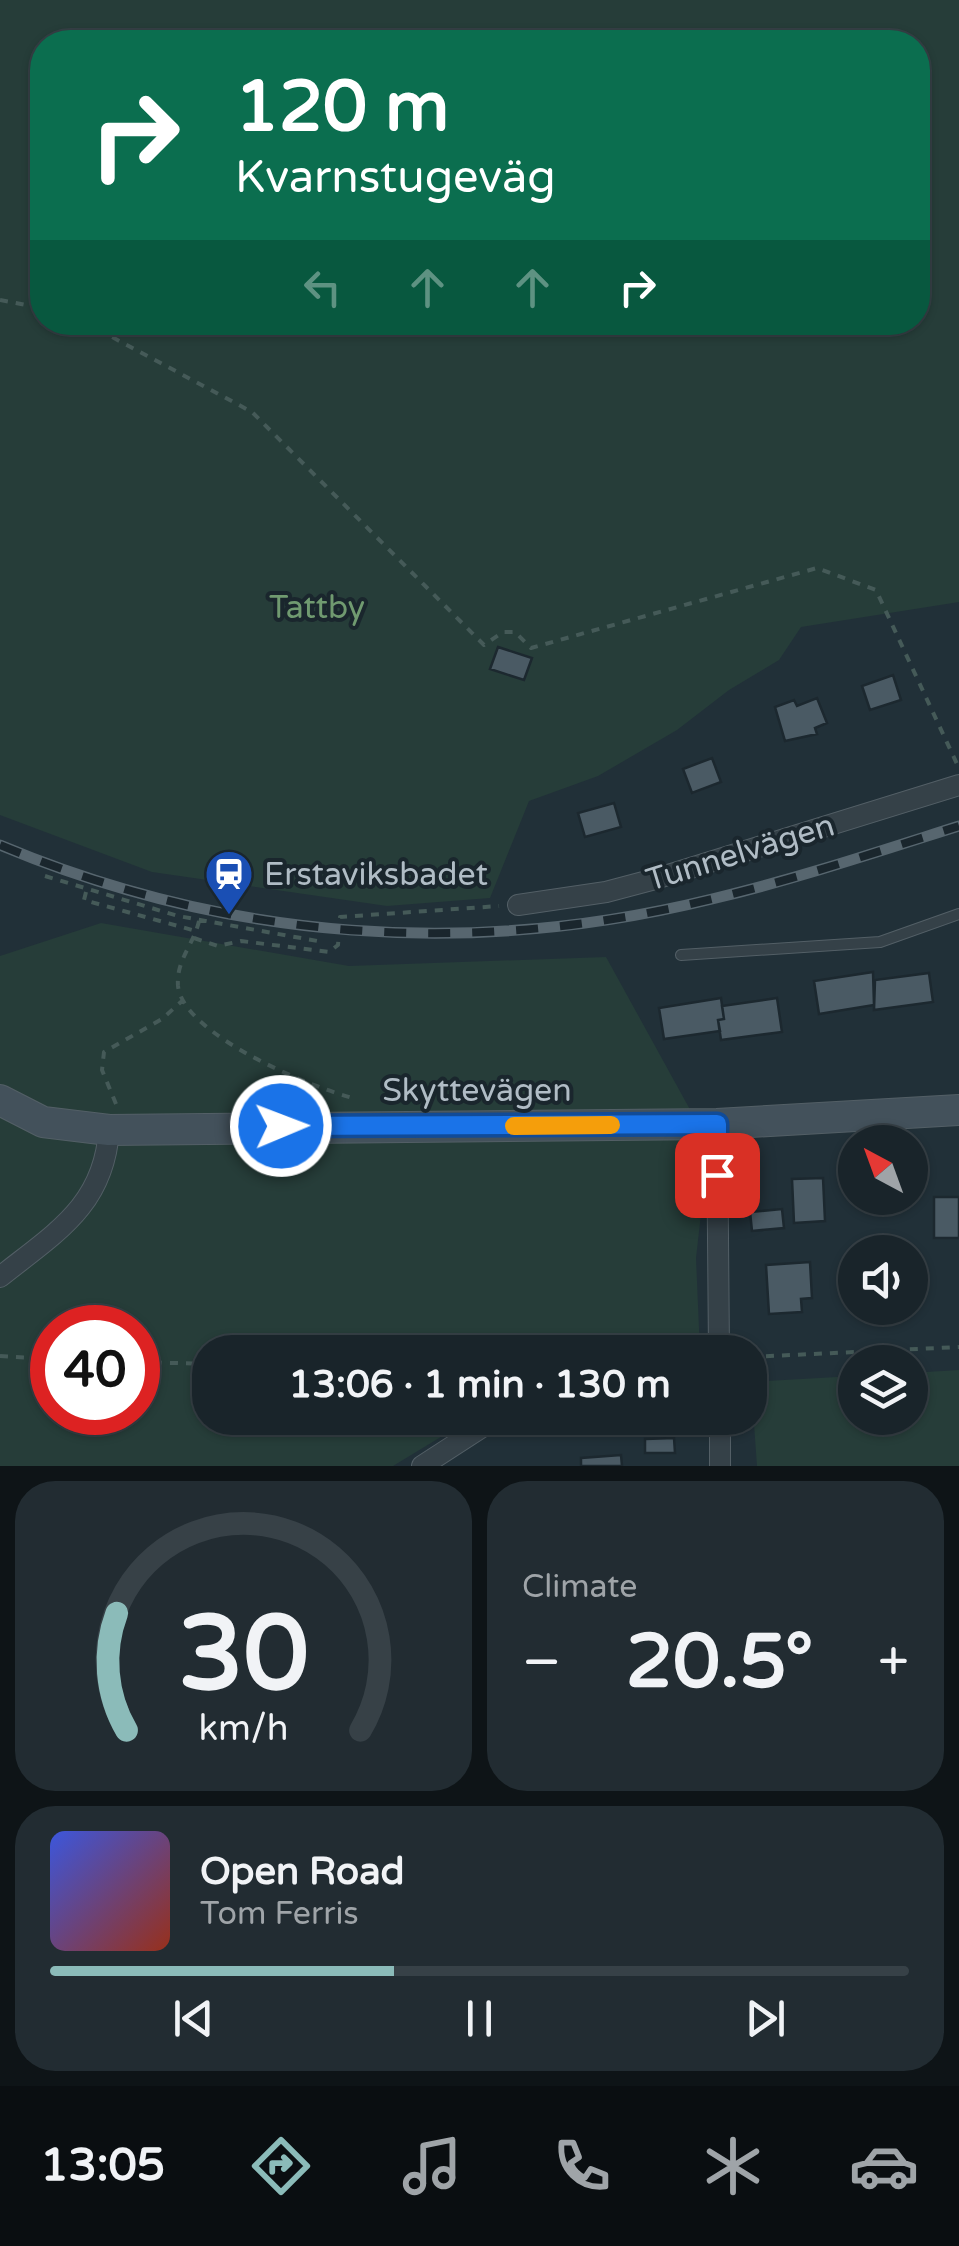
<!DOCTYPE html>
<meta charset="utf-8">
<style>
:root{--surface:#19242a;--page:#222c32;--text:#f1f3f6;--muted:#9fa4a8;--line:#374147;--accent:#8bbbb9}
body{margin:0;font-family:"Varela Round",sans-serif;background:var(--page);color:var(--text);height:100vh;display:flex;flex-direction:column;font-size:38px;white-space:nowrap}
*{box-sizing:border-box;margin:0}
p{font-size:32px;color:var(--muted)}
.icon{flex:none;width:55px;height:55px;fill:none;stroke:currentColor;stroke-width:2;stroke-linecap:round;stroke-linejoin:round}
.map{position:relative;height:1466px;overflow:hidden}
.details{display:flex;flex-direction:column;gap:15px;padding:15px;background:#0e1417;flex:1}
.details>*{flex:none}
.hud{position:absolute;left:30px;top:30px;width:900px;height:305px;border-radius:40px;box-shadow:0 2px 8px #0004,0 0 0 2px var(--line);background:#0b6e4f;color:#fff;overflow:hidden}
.needle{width:65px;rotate:319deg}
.controls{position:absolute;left:838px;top:1125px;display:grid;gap:20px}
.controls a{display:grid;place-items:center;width:90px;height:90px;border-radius:50%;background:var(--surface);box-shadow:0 2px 8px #0004,0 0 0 2px var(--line);font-size:50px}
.speed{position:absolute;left:30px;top:1305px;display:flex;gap:20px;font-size:50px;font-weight:700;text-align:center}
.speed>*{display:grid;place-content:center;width:130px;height:130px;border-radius:50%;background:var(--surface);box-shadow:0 2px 8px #0004,0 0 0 2px var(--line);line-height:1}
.speed .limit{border:15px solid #d22;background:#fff;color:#111}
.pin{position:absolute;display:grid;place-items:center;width:85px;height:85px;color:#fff;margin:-42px;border-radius:20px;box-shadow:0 5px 15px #0006}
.me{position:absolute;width:110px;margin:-55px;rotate:89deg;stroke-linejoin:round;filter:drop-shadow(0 0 8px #0008)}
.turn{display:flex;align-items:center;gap:35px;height:210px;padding:0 40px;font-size:45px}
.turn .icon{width:130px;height:130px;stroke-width:2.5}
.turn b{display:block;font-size:70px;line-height:85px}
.lanes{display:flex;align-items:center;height:95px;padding:0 40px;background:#0003;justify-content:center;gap:50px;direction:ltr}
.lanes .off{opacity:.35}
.big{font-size:75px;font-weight:700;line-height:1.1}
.details .card{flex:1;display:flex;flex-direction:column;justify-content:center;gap:15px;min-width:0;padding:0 35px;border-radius:40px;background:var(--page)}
.details .dial{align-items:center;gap:0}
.dial svg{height:260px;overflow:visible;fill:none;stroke:var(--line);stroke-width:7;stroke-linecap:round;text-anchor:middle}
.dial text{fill:var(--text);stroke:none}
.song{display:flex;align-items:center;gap:30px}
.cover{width:120px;height:120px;border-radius:15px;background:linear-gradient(135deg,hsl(230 70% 55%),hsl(10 70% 35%))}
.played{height:10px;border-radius:5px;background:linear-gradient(90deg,var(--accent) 40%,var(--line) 40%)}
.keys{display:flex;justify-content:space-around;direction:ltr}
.heat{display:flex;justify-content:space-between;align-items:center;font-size:55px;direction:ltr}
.details .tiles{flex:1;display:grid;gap:15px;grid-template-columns:1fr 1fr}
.card:last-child{grid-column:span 2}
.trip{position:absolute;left:192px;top:1335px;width:575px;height:100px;border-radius:40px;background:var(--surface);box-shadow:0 2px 8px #0004,0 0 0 2px var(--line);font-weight:700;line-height:100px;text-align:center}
.dock{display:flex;height:160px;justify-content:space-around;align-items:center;background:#0a0e11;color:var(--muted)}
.dock .icon{width:70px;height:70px}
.dock .active{color:var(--accent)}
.dock b{font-size:45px;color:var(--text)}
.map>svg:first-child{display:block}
.green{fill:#263d39;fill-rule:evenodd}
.building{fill:#4a5a64;stroke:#1c282f;stroke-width:2.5}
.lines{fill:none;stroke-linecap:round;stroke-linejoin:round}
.lane-casing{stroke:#535f66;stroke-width:12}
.street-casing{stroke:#535f66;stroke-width:22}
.secondary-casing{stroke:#535f66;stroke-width:32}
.path{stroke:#455a58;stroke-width:4;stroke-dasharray:8 8;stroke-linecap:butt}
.lane{stroke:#354148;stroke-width:10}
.street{stroke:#354148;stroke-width:20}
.secondary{stroke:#43515b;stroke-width:30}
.rail-casing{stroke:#57666f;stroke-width:11}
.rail{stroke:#1a262d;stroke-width:8;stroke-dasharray:22;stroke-linecap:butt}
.route-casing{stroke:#114b97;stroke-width:25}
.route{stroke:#1a73e8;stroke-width:18}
.slow{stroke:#f59e0b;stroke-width:18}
.labels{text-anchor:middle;stroke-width:8;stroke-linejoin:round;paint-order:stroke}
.park-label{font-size:32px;fill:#709a70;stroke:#1a262d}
.street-label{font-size:32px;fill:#b0bcc5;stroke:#1a262d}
.poi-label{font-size:32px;fill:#b0bcc5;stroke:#1a262d;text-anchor:start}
</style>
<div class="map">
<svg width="959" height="1466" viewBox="0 0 959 1466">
<rect width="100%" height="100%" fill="#213038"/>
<path class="green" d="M0,0H959V602L801,627L779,660L729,690L677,730L598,776L529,801L490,898L387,906L152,872L0,815ZM42,42H918V322H42Z
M101,923L349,966L606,957L709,1144L696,1258L700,1352H210V1418H472L393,1466H0V956ZM52,1328H138V1412H52Z
M959,1370V1466H757L751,1382L855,1376V1418H910V1373Z"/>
<path class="building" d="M498,647L532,658L524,680L490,669Z
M893,675L901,700L870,710L862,686Z
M817,698L827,723L815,728L817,734L785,741L775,707L794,700L797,706Z
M712,758L721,782L692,793L683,769Z
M614,803L621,827L585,837L578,813Z
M873,972L874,1005L819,1014L814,981Z
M929,973L933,1002L874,1010L875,980Z
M721,998L724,1019L718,1020L720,1031L664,1039L659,1008Z
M777,998L782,1032L721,1040L718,1020L724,1019L722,1006Z
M823,1178L825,1221L794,1223L792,1179Z
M934,1197H959V1238H934Z
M782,1209L784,1228L752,1231L750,1212Z
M810,1262L812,1298L801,1299L802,1312L769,1314L766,1265Z
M674,1438L675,1453H645V1439Z
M621,1455L622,1466H581V1458Z"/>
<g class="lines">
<g class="lane-casing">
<path id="lane" d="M681,955L880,942L959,914"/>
</g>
<g class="street-casing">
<path id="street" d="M518,905L606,892L655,879L959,785
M717,1124L719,1352
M0,1277C55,1233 104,1206 109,1130
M422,1466L496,1418
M720,1466V1418"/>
</g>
<g class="secondary-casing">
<path id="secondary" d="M0,1100L43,1122L109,1130L717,1124L959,1110"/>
</g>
<path class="path" d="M0,300L42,308
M84,322L252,412L484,645L503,632H515L531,648L817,568L876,590L957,764
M45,876L178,916L323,942
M86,892L84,900L196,931
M199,921C194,944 176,960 178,986C183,1035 314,1089 357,1099
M194,938L218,946L241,941L329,952L338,945L340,917L499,906
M116,1104L102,1070L104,1052L162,1019L182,1001
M539,1352H624
M0,1356L52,1359
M750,1357L959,1347
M138,1362L210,1364"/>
<use href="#lane" class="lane"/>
<use href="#street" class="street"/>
<use href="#secondary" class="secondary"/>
<g class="rail-casing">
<path id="rail" d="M0,845C229,941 472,958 712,899C796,879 877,852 959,826"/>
</g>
<use href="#rail" class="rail"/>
</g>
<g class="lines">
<g class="route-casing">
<path id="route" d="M281,1126L717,1124V1175"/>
</g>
<use href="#route" class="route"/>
<path class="slow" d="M514,1126L611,1125"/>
</g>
<defs>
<g id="station-pin" transform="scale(2.5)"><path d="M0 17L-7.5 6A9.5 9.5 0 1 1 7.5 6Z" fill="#1a4fb4" stroke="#1a262d"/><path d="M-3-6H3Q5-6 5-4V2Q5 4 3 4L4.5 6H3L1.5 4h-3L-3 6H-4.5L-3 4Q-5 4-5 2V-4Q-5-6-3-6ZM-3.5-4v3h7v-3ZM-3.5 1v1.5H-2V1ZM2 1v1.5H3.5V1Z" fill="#fff"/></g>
</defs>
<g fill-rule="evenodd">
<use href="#station-pin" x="229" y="874"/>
</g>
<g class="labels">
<g class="park-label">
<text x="317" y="618">Tattby</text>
</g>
<g class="street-label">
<text transform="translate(740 852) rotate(-17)" y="11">Tunnelvägen</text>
<text x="477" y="1101">Skyttevägen</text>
</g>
<g class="poi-label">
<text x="264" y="885">Erstaviksbadet</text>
</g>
</g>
</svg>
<div class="controls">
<a><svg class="needle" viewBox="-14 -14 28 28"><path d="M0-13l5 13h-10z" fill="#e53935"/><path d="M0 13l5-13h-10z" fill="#9fa4a8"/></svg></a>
<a><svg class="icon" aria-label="sound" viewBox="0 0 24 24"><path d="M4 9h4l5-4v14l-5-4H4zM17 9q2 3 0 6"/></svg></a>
<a><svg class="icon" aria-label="layers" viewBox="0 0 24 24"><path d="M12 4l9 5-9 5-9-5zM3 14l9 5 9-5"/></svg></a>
</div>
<div class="speed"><div class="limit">40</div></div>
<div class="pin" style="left:717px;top:1175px;background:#d93025"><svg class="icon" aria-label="arrive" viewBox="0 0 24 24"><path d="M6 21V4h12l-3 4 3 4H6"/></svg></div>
<svg class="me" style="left:281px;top:1126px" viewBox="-20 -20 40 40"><circle r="17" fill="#1a73e8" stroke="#fff" stroke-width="3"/><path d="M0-11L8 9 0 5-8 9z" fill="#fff"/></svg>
<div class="trip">13:06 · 1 min · 130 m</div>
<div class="hud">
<div class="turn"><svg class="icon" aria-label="right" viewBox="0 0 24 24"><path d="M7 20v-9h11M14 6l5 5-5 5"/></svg><div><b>120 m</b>Kvarnstugeväg</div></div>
<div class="lanes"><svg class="icon off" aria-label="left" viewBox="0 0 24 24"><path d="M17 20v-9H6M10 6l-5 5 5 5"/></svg><svg class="icon off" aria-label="ahead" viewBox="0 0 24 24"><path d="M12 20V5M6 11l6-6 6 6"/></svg><svg class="icon off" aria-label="ahead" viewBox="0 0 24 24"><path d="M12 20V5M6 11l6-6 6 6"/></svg><svg class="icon" aria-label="right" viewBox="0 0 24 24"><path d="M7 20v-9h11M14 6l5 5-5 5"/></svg></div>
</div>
</div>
<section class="details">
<div class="tiles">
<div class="card dial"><svg viewBox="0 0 100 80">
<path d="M14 69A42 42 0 1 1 86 69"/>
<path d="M14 69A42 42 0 0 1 11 33" stroke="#8bbbb9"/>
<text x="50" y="56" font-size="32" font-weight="700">30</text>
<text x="50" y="72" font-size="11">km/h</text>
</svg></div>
<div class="card"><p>Climate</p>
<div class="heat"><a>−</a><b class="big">20.5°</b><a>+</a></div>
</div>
<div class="card">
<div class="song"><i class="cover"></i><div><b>Open Road</b><p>Tom Ferris</p></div></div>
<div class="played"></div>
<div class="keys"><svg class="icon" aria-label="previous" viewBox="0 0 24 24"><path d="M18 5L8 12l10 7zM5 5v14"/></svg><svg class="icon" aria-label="pause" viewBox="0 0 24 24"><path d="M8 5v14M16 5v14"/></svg><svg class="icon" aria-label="next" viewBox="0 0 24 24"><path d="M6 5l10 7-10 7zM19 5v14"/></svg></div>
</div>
</div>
</section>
<nav class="dock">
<b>13:05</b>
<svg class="icon active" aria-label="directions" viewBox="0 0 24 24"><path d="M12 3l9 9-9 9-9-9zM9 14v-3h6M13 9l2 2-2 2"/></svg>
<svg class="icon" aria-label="music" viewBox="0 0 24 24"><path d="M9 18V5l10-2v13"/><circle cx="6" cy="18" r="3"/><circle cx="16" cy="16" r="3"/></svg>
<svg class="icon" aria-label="phone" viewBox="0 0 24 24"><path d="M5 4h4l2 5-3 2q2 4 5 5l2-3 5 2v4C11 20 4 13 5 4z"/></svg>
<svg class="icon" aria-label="climate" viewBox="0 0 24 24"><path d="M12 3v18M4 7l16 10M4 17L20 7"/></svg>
<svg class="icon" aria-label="car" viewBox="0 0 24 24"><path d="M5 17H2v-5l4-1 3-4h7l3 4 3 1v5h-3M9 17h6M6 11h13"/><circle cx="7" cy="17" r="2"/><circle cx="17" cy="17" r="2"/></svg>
</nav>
